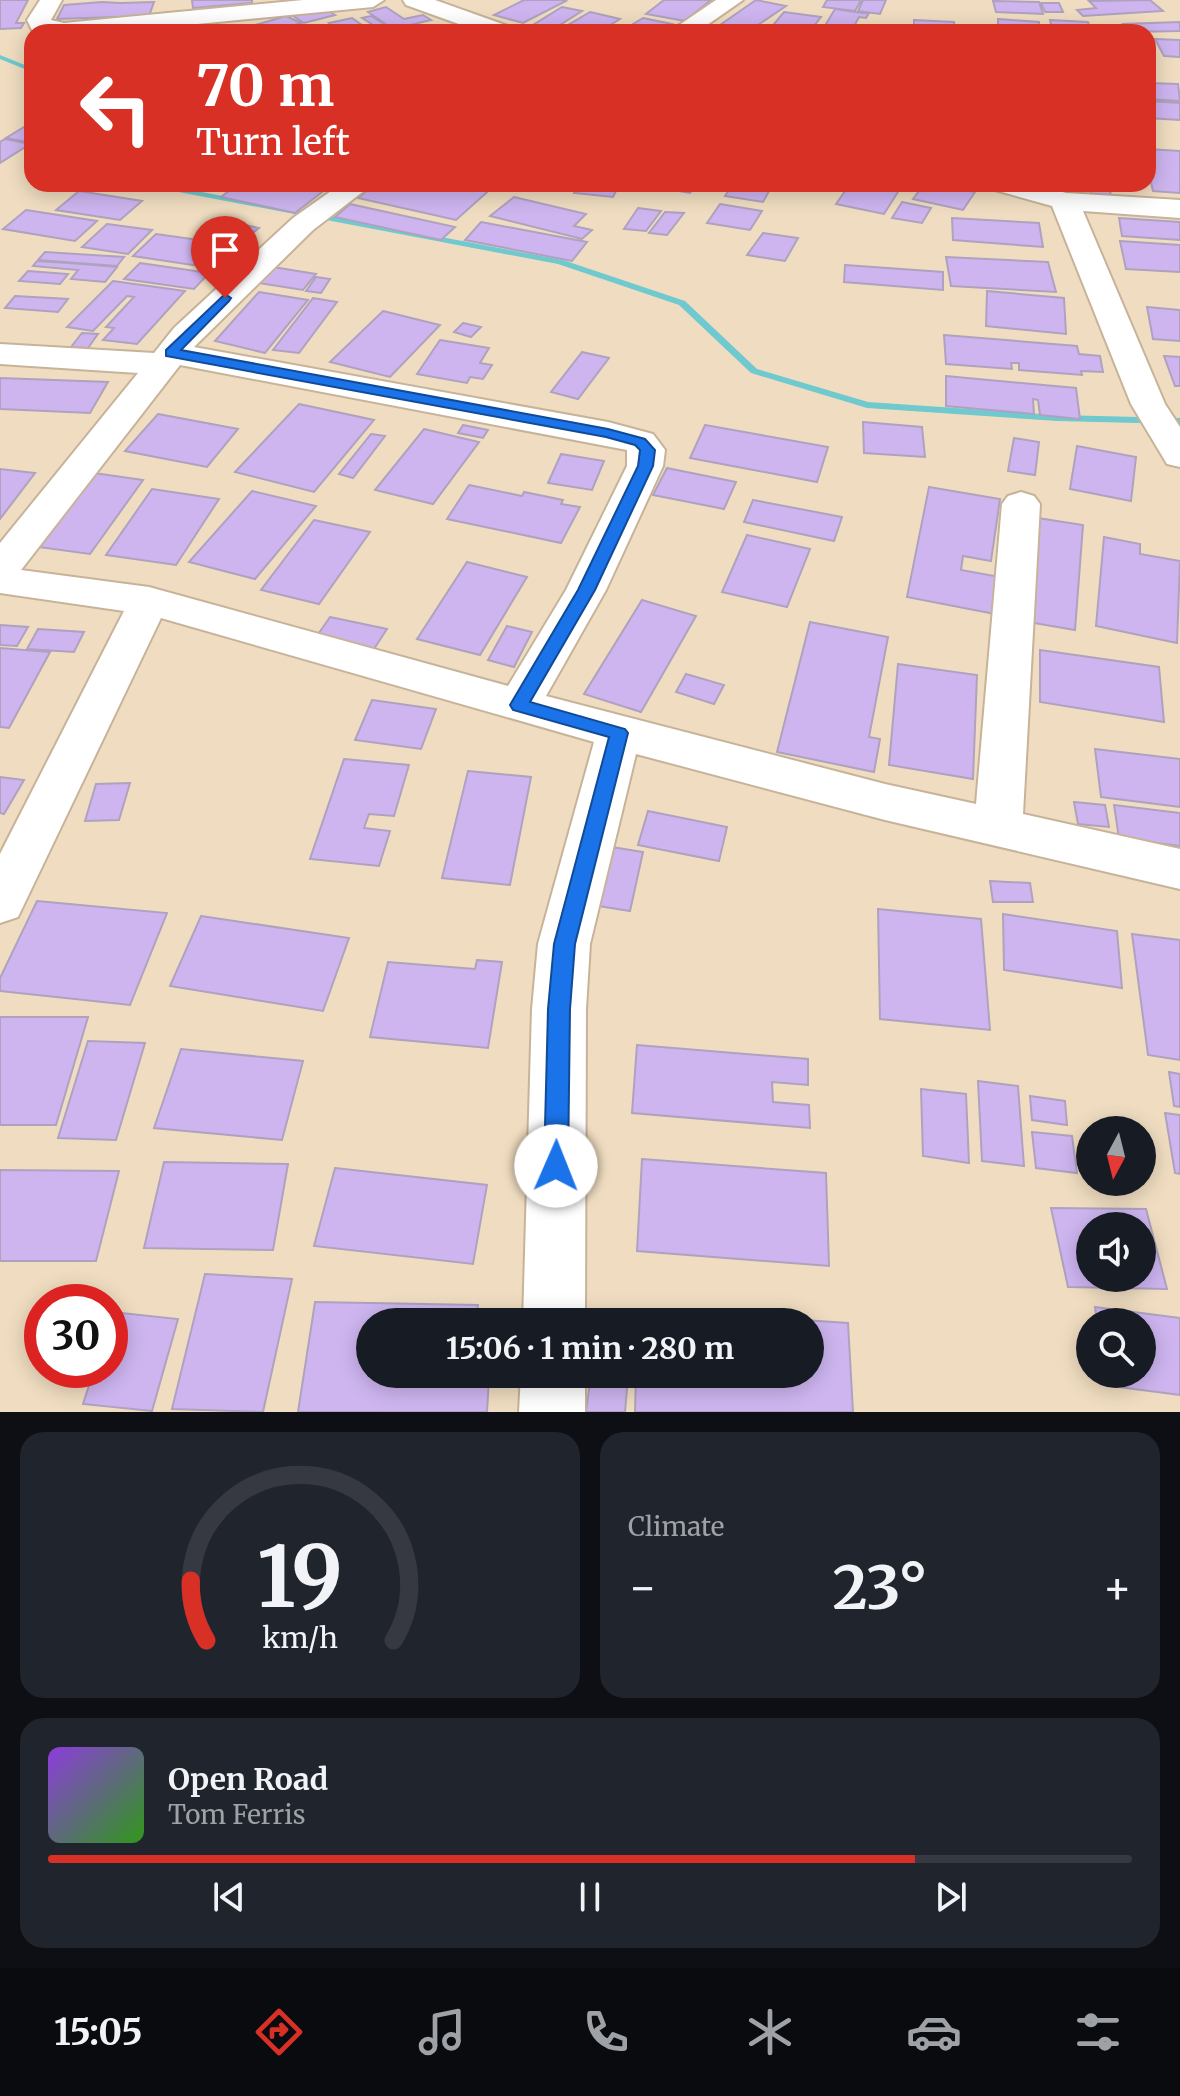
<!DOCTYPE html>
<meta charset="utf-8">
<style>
:root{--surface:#171b24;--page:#20242c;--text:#f1f3f6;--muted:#9ea1a6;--line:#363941;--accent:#d93025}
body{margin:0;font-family:Merriweather,serif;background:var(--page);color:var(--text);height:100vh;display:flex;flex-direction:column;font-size:30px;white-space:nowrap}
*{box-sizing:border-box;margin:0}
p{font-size:26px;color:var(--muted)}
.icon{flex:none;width:44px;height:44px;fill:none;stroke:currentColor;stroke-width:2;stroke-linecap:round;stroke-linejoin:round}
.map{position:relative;height:1412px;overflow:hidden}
.side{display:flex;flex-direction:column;gap:20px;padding:20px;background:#0d0f14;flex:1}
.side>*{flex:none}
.hud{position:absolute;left:24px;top:24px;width:1132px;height:168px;border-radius:24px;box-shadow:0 4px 20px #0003;background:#d93025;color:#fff;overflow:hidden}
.needle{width:52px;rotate:187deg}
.fabs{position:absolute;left:1076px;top:1116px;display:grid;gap:16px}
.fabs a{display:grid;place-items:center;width:80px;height:80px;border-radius:50%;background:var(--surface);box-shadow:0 4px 20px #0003;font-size:40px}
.speed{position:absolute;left:24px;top:1284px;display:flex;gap:16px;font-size:40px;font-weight:700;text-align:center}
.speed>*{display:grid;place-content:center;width:104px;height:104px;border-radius:50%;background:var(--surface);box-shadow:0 4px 20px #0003;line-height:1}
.speed .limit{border:12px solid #d22;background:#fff;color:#111}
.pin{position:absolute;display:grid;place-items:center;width:68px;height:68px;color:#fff;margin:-82px -34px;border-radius:50% 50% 50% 0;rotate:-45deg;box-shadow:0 0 8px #0007}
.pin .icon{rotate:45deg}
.me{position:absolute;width:88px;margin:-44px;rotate:1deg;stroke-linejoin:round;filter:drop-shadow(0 0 6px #0008)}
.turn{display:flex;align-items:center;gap:28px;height:168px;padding:0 40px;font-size:36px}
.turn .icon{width:104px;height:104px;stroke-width:2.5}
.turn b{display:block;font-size:56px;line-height:68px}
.big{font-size:60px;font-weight:700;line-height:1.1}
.side .widget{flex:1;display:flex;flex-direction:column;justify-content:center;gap:12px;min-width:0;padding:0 28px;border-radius:24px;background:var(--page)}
.side .dial{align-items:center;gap:0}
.dial svg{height:208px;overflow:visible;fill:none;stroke:var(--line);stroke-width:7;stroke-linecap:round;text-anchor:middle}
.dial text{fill:var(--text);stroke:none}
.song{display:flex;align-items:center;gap:24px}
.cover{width:96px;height:96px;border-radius:12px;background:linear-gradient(135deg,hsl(270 70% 55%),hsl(110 70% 35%))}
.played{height:8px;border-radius:4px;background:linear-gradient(90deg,var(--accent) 80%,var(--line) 80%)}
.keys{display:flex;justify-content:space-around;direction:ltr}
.heat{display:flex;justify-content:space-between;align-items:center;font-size:44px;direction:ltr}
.side .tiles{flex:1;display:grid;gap:20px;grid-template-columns:1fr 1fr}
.widget:last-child{grid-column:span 2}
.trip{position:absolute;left:356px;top:1308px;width:468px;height:80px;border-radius:40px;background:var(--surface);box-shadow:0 4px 20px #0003;font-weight:700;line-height:80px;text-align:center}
.tab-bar{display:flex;height:128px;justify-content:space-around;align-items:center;background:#090b0e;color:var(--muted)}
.tab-bar .icon{width:56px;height:56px}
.tab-bar .active{color:var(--accent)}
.tab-bar b{font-size:36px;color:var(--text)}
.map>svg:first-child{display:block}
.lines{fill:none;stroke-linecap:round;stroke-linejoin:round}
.stream{fill:#6fc9cf;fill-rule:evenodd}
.building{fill:#ceb5f0;stroke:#aea2be;stroke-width:2;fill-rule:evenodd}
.street-casing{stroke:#c7b399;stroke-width:4}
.street{fill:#fff;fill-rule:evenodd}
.route{fill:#1a73e8;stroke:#114b97;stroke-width:2}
</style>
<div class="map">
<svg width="1180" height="1412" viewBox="0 0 1180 1412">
<rect width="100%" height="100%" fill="#f0ddc1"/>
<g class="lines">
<path class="stream" d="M0,55L32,68V72L0,59Z
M143,184H159L563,260L685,301L757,369L868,402L1057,415L1180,418V424L1057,421L867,408L751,373L679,305L558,264L147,186Z"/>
</g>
<path class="building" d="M0,0H28L16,23H24L21,28L0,29Z
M192,0H252V3L193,8Z
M524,0H563L566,1L523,23L494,15Z
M664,0H711L685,21L646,14Z
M756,0L786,6L749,31L720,25Z
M827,0H861L855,11L823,7Z
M863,0H886L880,14L858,11Z
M1150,0L1163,11L1083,16L1077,10L1096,8L1089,1Z
M993,1L1039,2L1043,14L996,12Z
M102,2L120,3L154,2L149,16L57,19L64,5Z
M1041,3H1059L1063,12H1045Z
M386,7L404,19L423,15L431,20L393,29L368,12Z
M562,7L582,11L549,32L528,28Z
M324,8L335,15L304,23L293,16Z
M835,9L862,13H869L866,18L859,17L851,32L823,29Z
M590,12L620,19L599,32H556Z
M784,12L821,17L809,32L769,30Z
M286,16L301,23L274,32L255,25Z
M371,16L391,28L381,30L362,18Z
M352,18L372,32H342L329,23Z
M643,18L672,24L660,32H620Z
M998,19L1039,22L1040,32H998Z
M914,20L954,22L955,32H914Z
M1050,20L1088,22L1091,32H1053Z
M1180,22V31L1130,32L1123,24Z
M1155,39L1180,40V57L1164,56Z
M1148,83L1178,84L1180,101L1148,99Z
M1148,101L1180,103V120L1148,118Z
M24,127L32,128V143L6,138Z
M5,139L30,144L0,163V142Z
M1148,149L1180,151V193L1153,191L1148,171Z
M238,184H304L326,189L295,213L221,197Z
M375,184H487L494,186L456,220L358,198Z
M579,184L617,189L613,197L574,193Z
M651,184H696L690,193L650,186Z
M733,184H773L763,202L725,196Z
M850,184H903L884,214L836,204Z
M924,184H937L975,192L963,210L913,199Z
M1089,186L1109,188L1111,195L1091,194Z
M79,191L142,201L120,220L56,210Z
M514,197L586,214L574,226L592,230L582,239L490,216Z
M902,202L931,208L922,223L892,218Z
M350,204L455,227L441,240L335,217Z
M720,204L762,211L750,230L707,223Z
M638,208L661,211L646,231L624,229Z
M26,210L97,221L75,241L3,229Z
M665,212L684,213L667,235L649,233Z
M952,218L1039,223L1043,247L953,240Z
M1119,218L1180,222V240L1122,236Z
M216,219L234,223L224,231L206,228Z
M481,222L587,242L572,261L465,240Z
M107,224L152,230L128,254L82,247Z
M240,224L259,228L250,235L232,231Z
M763,233L798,238L785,261L747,255Z
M156,234L241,246L219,269L133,256Z
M1120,241L1180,245V272L1126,269Z
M45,252L124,257L117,266L38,260Z
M946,257L1048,262L1056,292L951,286Z
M37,261L83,264L117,267L105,282L71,279L78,270L33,266Z
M140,263L209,273L194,289L124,279Z
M845,265L943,272V290L844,282Z
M273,267L316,274L303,290L259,283Z
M28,271L68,274L60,284L19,281Z
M316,277L330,279L321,293L306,291Z
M113,281L185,291L137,344L103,340L114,328L106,327L134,297L127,296L93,331L67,327Z
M987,291L1064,298L1066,334L986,326Z
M259,292L308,300L265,353L215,341Z
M15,296L68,299L58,312L5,308Z
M313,298L337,302L299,353L273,350Z
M1147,307L1180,310V341L1153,339Z
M383,311L440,325L390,377L330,362Z
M463,323L481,327L471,337L454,332Z
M82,333L98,334L88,348L71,347Z
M944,335L1077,346L1079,354L1100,356L1103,372L1081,371L1082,375L1019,370V363H1011L1012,369L946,364Z
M440,340L489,348L480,363L492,365L483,379L470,377L467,383L417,374Z
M582,352L609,358L578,399L551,392Z
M1164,356L1180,357V386H1175Z
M946,376L1076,388L1080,419L1040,415L1038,400L1033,399L1034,414L946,406Z
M0,378L108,382L90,413L0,409Z
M299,404L374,420L314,492L235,472Z
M158,414L238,429L207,467L125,451Z
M863,422L922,427L925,457L864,453Z
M463,425L488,430L483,438L458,433Z
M705,425L828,447L817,482L690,458Z
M424,429L479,442L433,504L375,490Z
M371,434L385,436L353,478L339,474Z
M1014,438L1039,442L1035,475L1008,471Z
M1077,446L1136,457L1131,501L1070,489Z
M561,454L604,461L592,490L548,483Z
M667,468L736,482L724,509L653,495Z
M0,469L35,473L0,519Z
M80,471L143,480L90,554L24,545Z
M469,485L522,496L524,492L563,500L561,504L580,507L561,543L447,519Z
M929,487L1000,499L991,561L963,556L961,570L1000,577L995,614L907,597Z
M152,489L219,499L176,565L106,555Z
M252,491L316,506L255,579L189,562Z
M753,500L842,517L834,541L744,522Z
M1038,518L1083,525L1075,630L1028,622Z
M314,520L370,532L319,604L261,590Z
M747,535L810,549L787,607L722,592Z
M1104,537L1140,544V554L1180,561L1177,643L1096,626Z
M467,562L527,577L480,655L417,639Z
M642,600L696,616L641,712L584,694Z
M330,617L387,629L372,652L314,640Z
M810,622L888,637L869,737L880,739L874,772L777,752Z
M0,625L28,627L17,646L0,645Z
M507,626L532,632L514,667L488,660Z
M38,629L84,632L74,652L27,649Z
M0,648L50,652L9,728L0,727Z
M1040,650L1159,667L1164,722L1040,702Z
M898,664L977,675L973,779L889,765Z
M686,674L724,685L714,704L676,692Z
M372,700L436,709L421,749L355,740Z
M1095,749L1180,759V807L1101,797Z
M344,759L409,765L394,816L369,814L364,828L390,831L379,866L310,859Z
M468,771L531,777L510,885L442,878Z
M0,777L24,780L4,814L0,813Z
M130,783L119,820L85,821L96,784Z
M1074,802L1105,805L1109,827L1078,824Z
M1114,805L1180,813V846L1119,838Z
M648,811L727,827L719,861L638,845Z
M612,847L643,852L630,911L598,906Z
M990,881L1030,883L1033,902H993Z
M37,901L167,913L130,1005L0,991V978Z
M878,909L981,919L990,1030L880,1019Z
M1003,914L1117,931L1122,988L1004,970Z
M201,916L349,938L323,1011L170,986Z
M1132,934L1180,940V1060L1148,1055Z
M477,960L502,962L488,1048L370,1037L388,962L475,969Z
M0,1017H88L56,1125H0Z
M88,1041L145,1043L116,1140L58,1138Z
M637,1045L808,1059V1085L772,1082L773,1102L809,1105L810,1128L632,1113Z
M181,1049L303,1061L282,1140L154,1128Z
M1169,1072L1180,1074V1107L1174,1106Z
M978,1081L1018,1086L1024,1166L982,1161Z
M921,1089L966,1094L969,1163L923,1156Z
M1030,1096L1065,1101L1067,1125L1032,1120Z
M1165,1113L1180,1115V1174L1175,1173Z
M1032,1132L1072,1136L1077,1173L1036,1168Z
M642,1159L826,1173L829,1266L637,1251Z
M164,1162L288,1164L273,1250L144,1248Z
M335,1168L487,1185L473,1264L314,1246Z
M0,1170L119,1171L96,1261H0Z
M1051,1208L1146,1209L1167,1289L1068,1287ZM1090,1226H1142V1278H1090Z
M205,1274L292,1279L263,1412L172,1409Z
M315,1302L478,1305L476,1322H370V1374L489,1378L487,1412H298Z
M1095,1307L1180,1318V1395L1104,1385L1103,1374H1142V1322H1097Z
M639,1309L848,1323L853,1412H635L636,1374H810V1322H638Z
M112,1312L178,1319L152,1411L83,1404L94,1370H110Z
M591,1374L628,1377L625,1412H586Z"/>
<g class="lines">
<g class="street-casing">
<path id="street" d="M40,0H62L51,20L64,23L303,0H384L373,7L115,32H33L27,20Z
M403,0H435L511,27L515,32H481L406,5Z
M716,0H743L697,32H669Z
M341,184H373L313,230L194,347L608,422L653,434L665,450L663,466L606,590L546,696L885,784L976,804L1002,504L1008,496L1021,492L1034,496L1040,504L1023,814L1180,849V889L885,820L636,754L590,944L586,1009L585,1322H523L532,1009L538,944L594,742L161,618L18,917L0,923V854L124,611L0,593V543L138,373L0,364V344L154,353L174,328L293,218ZM180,365L627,450V466L566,590L508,686L149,587L21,570Z
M991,184H1036L1066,193L1180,200V218L1083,211L1165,404L1180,427V467L1167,464L1131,404L1052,206L995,190Z
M521,1374H585V1412H519Z"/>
</g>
<use href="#street" class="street"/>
</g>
<path class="route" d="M225,294L231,298L229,301L181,350L608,429L645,439L655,450L653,466L595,590L530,702L625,729L628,733L575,944L570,1009L568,1166L565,1174L556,1177L548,1174L544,1166L548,1009L554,944L609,737L513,710L510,705L578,590L638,466L640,450L635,445L606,437L166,356V350Z"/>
</svg>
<div class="fabs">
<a><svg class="needle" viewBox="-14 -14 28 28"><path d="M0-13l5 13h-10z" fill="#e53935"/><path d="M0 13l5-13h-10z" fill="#9ea1a6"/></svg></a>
<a><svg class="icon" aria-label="sound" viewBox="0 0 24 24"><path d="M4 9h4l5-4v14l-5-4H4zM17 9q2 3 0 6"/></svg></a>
<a><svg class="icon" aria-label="search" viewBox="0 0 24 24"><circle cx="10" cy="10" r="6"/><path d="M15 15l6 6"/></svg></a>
</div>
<div class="speed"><div class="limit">30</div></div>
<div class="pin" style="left:225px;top:298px;background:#d93025"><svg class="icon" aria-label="arrive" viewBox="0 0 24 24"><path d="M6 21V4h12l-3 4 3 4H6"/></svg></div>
<svg class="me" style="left:556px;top:1166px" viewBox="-20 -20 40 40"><circle r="19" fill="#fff"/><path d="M0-13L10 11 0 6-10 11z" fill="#1a73e8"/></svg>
<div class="trip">15:06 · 1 min · 280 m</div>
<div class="hud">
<div class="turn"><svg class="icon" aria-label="left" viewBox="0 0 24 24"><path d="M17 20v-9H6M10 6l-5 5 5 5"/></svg><div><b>70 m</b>Turn left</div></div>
</div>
</div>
<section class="side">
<div class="tiles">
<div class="widget dial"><svg viewBox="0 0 100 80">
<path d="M14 69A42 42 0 1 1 86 69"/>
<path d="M14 69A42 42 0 0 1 8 46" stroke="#d93025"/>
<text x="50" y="56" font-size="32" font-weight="700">19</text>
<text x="50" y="72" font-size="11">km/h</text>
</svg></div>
<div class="widget"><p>Climate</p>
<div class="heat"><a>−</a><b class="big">23°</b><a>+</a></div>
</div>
<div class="widget">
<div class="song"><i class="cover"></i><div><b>Open Road</b><p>Tom Ferris</p></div></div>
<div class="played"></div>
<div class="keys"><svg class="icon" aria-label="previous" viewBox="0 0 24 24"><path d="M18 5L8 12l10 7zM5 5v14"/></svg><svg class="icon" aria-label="pause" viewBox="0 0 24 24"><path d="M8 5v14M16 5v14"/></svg><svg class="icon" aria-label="next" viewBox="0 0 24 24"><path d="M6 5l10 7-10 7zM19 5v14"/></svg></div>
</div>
</div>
</section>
<nav class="tab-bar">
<b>15:05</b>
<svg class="icon active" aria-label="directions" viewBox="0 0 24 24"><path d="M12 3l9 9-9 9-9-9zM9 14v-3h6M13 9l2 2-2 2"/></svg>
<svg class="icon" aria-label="music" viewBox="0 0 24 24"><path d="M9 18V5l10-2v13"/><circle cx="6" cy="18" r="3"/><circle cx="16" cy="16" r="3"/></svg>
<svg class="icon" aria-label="phone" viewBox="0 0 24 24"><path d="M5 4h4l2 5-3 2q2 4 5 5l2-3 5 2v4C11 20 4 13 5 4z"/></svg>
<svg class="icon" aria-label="climate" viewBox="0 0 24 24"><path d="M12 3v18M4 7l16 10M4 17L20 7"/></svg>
<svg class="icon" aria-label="car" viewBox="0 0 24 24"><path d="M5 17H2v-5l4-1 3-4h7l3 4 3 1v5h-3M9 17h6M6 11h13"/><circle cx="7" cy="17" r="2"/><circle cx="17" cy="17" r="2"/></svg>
<svg class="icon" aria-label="filters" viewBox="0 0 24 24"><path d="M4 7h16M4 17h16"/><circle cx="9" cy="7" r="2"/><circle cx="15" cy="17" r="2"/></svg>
</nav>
